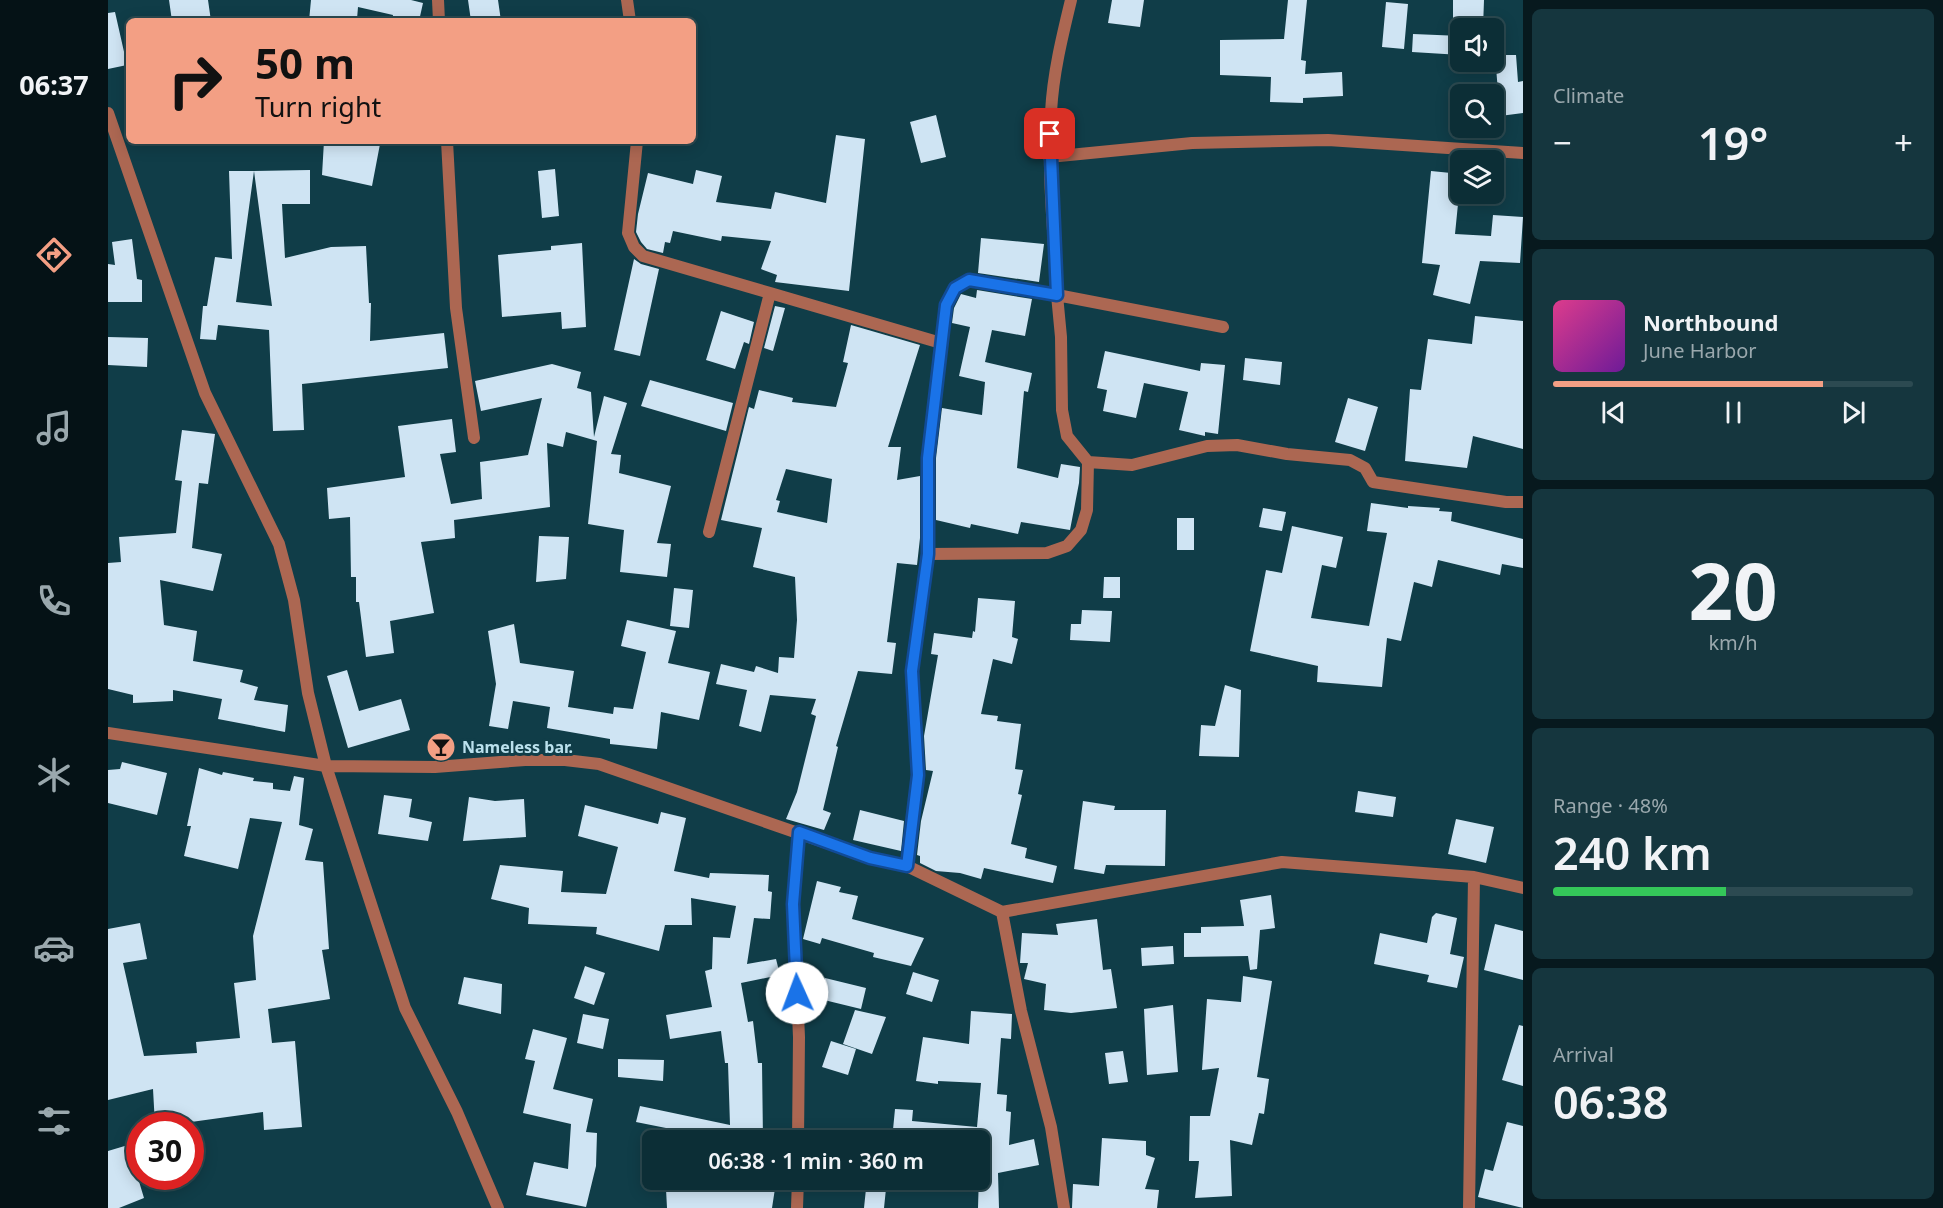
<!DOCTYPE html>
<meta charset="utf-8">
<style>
:root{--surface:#0c2e36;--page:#15363e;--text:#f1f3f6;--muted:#9aa8ad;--line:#2c4a51;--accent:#f39f84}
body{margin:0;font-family:"Noto Sans",sans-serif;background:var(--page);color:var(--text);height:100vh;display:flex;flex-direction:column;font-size:22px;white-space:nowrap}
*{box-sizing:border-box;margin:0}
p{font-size:20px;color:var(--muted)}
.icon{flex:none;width:33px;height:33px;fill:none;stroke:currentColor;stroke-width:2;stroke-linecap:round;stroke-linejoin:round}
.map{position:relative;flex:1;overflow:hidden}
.sheet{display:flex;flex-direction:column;gap:9px;padding:9px;background:#07191e;width:420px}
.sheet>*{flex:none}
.hud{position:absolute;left:18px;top:18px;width:570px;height:126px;border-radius:9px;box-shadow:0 3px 15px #0003,0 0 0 2px var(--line);background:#f39f84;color:#111;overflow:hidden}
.fabs{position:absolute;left:1342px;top:18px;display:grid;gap:12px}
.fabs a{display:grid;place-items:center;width:54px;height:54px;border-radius:9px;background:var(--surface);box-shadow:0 3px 15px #0003,0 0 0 2px var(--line);font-size:30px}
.speed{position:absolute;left:18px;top:1112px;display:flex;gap:12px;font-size:30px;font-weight:700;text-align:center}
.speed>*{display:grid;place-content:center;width:78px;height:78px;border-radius:50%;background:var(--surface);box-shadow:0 3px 15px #0003,0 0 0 2px var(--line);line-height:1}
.speed .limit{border:9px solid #d22;background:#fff;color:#111}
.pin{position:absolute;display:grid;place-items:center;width:51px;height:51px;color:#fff;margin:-26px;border-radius:12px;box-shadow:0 3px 9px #0006}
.me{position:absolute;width:66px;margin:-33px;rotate:358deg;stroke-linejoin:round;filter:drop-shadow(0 0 4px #0008)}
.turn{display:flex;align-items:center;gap:21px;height:126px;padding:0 30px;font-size:27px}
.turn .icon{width:78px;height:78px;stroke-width:2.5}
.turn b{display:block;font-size:42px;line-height:51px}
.big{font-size:45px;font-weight:600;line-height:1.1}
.sheet .widget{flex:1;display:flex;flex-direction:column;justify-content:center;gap:9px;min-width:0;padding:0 21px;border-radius:9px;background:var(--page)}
.sheet .dial{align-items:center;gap:0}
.dial b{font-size:78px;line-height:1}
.song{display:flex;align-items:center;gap:18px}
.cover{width:72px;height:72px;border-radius:9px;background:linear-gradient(135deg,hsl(330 70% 55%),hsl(280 70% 35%))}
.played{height:6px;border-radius:3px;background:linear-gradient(90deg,var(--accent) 75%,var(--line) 75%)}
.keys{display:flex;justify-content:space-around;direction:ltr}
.heat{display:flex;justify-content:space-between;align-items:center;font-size:33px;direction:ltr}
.charge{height:9px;border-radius:4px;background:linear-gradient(90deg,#34c759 48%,var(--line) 0)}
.trip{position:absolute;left:534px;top:1130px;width:348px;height:60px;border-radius:9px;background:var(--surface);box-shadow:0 3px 15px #0003,0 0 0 2px var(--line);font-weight:600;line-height:60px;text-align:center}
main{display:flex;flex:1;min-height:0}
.dock{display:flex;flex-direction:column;width:108px;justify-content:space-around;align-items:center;background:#051216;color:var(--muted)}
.dock .icon{width:42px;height:42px}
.dock .selected{color:var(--accent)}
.dock b{font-size:27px;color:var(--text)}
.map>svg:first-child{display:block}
.building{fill:#cfe4f3;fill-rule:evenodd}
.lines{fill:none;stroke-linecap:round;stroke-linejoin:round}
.minor{stroke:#ac6752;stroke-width:12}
.route-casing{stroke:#114b97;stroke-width:15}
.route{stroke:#1a73e8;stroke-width:10}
.labels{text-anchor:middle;stroke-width:6;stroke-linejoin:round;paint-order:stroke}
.poi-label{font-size:16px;font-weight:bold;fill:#bbe1ed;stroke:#103d48;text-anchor:start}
</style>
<main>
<nav class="dock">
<b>06:37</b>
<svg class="icon selected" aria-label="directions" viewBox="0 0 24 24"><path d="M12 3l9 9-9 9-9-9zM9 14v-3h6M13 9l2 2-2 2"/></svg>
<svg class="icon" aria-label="music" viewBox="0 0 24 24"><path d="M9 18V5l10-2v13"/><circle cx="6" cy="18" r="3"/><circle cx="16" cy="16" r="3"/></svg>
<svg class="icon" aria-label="phone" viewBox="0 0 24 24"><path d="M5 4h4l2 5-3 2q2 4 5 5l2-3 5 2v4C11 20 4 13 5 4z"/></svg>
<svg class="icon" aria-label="climate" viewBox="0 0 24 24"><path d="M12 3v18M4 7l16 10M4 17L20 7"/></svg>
<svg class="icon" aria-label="car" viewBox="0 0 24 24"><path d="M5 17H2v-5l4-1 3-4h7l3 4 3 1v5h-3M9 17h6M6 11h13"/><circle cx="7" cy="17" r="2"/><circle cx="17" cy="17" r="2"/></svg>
<svg class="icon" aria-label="filters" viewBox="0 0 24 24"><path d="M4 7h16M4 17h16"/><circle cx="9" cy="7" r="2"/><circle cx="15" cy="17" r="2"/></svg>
</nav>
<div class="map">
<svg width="1415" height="1208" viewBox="0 0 1415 1208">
<rect width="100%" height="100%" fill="#103d48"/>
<path class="building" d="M61,0H100L103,21H64Z
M203,0H303L315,3L311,21H284L285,15L250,7L249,19L222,17V21H201Z
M360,0H390L393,21H363Z
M1004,0H1036L1032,27L1000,23Z
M1180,0H1199L1193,60L1198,61L1197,74L1234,72L1235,96L1195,98V103L1162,102L1163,77L1112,75V40L1176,39Z
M1345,0H1376L1375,28H1345Z
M1278,2L1300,4L1296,49L1274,47Z
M7,12L19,65L0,69V13Z
M1305,34L1353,36V55L1304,52Z
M1387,55H1408L1410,82L1415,81V113L1392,116Z
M828,115L838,157L813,163L802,122Z
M728,135L757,139L741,291L667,282L669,275L653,269L663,241L614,236L613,241L565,231L562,243L557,242L555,253L539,249L533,242L528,232L530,214L540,173L585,184L588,170L614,176L608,202L663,209L667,192L718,203Z
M216,141H258L272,144L264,186L214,175Z
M447,169L451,216L434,218L430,171Z
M202,170V204H174L177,258L223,247L258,246L261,303H263L262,341L336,333L340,368L194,384L196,430L165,431L161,330L110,325L108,340L92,339L95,306H99L107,257L124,259L121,171H146L128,302L164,306L146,171Z
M1323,171L1353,174L1347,234L1383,236L1385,215L1415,217L1412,263L1372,261L1362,304L1325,295L1332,265L1314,263Z
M873,238L936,244L931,282L870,273Z
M24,239L29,279L34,280V302H0V264L7,265L4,242Z
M474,243L478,327L454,329L453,312L394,317L390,255L443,250V246Z
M526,259L533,264L551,269L532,356L506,350Z
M869,290L924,299L917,336L884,330L877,362L924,373L920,392L916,391L909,468L950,478L953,464L972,467L971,483L962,530L913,522L910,534L863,524L862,528L828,520V458L834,408L874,415L877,382L851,376L862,327L844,323L846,308L853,294L868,298Z
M667,306L677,308L665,351L656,348Z
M613,311L646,322L641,344L636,342L627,369L598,360Z
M1367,316L1415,321V449L1365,436L1359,468L1297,461L1302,389L1313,390L1320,339L1364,344Z
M743,325L812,345L780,447H793L789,480L812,476V538L809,565L789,563L779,642L788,643L784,674L750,671L728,746L730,747L715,810L723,813L716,830L678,819L689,792L708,716L703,714L708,699L662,695L653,732L631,726L639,690L608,684L613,664L646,672L648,666L670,673L671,657L686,658L689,620L687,577L645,567L654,528L613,520L641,407L646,409L651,390L685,398L684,402L728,407L740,363L735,362ZM678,469L724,479L719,523L669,512L672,501L668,500Z
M0,337L40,338L39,367L0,365Z
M997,351L1092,371L1093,363L1117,365L1110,434L1097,432V436L1071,430L1080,392L1036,383L1028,418L995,411L999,390L989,388Z
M1137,358L1174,362L1172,385L1135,380Z
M444,364L473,372L469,388L483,392L486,437L496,396L519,403L503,454L513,455L511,473L563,486L549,543L563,544L559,577L512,572L516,530L480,524L489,441L458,432L455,447L439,443L442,507L346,520L347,538L313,542L326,613L282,621L286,653L258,657L251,602H248V577H243L242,517L221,519L219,488L297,477L290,426L344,419L348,452L332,454L343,504L374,499L372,462L420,455L434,398L373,411L367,381Z
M542,380L625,403L618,431L533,406Z
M1240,398L1270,407L1257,451L1227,442Z
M74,430L107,434L100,484L91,483L84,548L114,554L105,591L52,580L56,625L89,631L85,661L135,670L132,682L150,687L146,700L180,705L177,732L110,719L114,699L65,690V701L25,703V695L0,689V563L13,562L11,537L68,533L74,481L67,480Z
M1263,503L1300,508V506L1332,508L1331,511L1344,512L1343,521L1415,539V568L1394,564L1392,575L1330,560L1324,587L1306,582L1293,641L1279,638L1274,687L1209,682L1210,666L1142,651L1158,570L1174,573L1184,526L1235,537L1228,568L1214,565L1203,618L1261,626L1279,533L1259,531Z
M1155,508L1178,512L1174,531L1151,527Z
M1069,518H1086V550H1069Z
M431,536L461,537L458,579L428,582Z
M996,577H1012V598H995Z
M566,588L585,590L581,628L562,626Z
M870,598L907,601L904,637L910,639L904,664L885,659L873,714L890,716L889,721L913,724L907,769L915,770L910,794L914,795L903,844L919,848L917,858L949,866L945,883L876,868L873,879L852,873L828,871L812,863V856L809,855L813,821L825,771L818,770L816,736L830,655L823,654L826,633L864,638L865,631L867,632Z
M974,610L1004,611L1002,642L962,640L963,624H973Z
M519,620L568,631L560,663L602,672L591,720L553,712L549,749L502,744V739L439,728L442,707L405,701L400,729L381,726L388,684L380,631L406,624L412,663L466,671L460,707L505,714L506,707L525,709L538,652L513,646Z
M239,670L251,711L293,699L302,730L240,748L219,676Z
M1117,685L1133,690L1131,757L1091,756L1093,725L1107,726Z
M14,762L59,773L49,815L0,803V770L12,769Z
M91,768L114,775L115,772L146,778L145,781L165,783V789L182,791L186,776L196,778L191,825L205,829L197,860L215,862L221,949L214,950L222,999L160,1009L164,1043L187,1041L194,1127L156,1130L155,1112L83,1122V1125H47L45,1089L0,1100V929L32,923L39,959L15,963L36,1056L89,1053L88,1042L132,1038L126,983L148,980L145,936L174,822L142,818L130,869L76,856L83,826H79Z
M1250,791L1288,797L1285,817L1247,812Z
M276,795L304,799L301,817L324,822L320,841L270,834Z
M361,797L387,801L416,799L418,837L355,841Z
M975,801L1007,806L1006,810H1058L1057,866L998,865L996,874L966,869Z
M477,805L550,824L553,812L578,818L566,871L601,878L602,873L661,875L660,891L664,892L662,919L646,918L639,964L668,959L672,975L633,983L640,1022L645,1021L650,1063H654L655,1140H618L528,1122L532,1106L622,1125L620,1063H617L613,1031L562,1039L558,1015L604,1007L597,971L604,969L605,937L622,938L628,906L583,898L584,925H557L551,951L488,934L489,927L420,924L421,908L383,899L392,865L455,871L453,892L498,894L510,847L470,836Z
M752,810L796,821L793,851L745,840Z
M1348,819L1386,827L1378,863L1340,854Z
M709,881L733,887L731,892L750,896L744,919L816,938L803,966L765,957L766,953L714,938L712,944L695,939Z
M1163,895L1167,928L1152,930L1149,969L1142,970L1140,956L1076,957V933H1093V927L1136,926L1132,900Z
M1328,913L1349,918L1342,954L1356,957L1349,988L1319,982L1321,975L1266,964L1272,933L1319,943L1324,917Z
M989,919L995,970L1003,969L1009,1008L963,1013L936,1010L938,984L916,979L920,963H912L914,933L950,935L948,924Z
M1387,924L1415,931V980L1376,970Z
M1065,946L1066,964L1034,966L1033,948Z
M477,966L497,973L486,1005L466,998Z
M805,972L831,980L824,1002L798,994Z
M1135,976L1164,981L1149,1077L1161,1079L1156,1114L1151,1113L1144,1145L1122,1140L1124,1196L1087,1198L1091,1161H1081L1082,1116H1102L1111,1068L1094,1070L1099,999L1133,1002Z
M356,977L394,984L393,1014L350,1004Z
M717,978L758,988L753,1009L712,999Z
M1065,1005L1070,1072L1039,1075L1036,1009Z
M747,1010L778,1017L764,1054L735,1044Z
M863,1011L904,1014L903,1039L893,1038L889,1094L899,1095L898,1111L903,1112L901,1145L926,1139L931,1165L890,1173L891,1208H870L872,1140H784L787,1109L805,1110L804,1121L869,1127L873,1083L830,1081V1084L808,1081L815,1037L861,1044Z
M475,1014L501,1019L495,1049L469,1043Z
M1411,1025L1415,1026V1086L1394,1080Z
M425,1029L459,1038L445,1089L485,1099L478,1132L489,1133L488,1166L478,1207L418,1195L426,1162L460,1169L463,1124L415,1113L427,1061L417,1059Z
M723,1041L748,1049L740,1075L714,1067Z
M1015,1051L1020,1082L1001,1084L997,1053Z
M510,1059L556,1060L555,1081L510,1077Z
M1399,1122L1415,1126V1208L1370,1197L1377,1169L1385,1171Z
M994,1138L1038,1141V1155L1047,1158L1037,1189L1051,1190L1049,1208H964L965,1184L991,1186Z
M20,1145L36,1198L11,1208H0V1151Z
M759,1179H779L776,1208H756Z
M668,1182L664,1208H559L558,1189Z"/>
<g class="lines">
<path class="minor" d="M330,0L331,21
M519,0L522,21
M963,0C954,37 945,74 943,112C939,173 946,235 949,295L1115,327
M0,113L97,393L171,544L186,600L200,693L218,766L297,1008L349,1112L390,1208
M339,141L348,308L366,438
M529,141L520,233L526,247L535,256L662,293L601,532
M941,157L1084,143L1220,140L1415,153
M662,293L833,343
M820,554L939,553L959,546L973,530L979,510L980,462
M0,733L218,766L327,767L417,760H457L491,764L762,858L799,866L894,912L1174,862L1366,877L1415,888
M799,866L810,775L804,671L820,554V458L838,305L847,288L861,280L949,295L953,337L954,410L959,436L980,462L1024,465L1099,446L1129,445L1179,454L1242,460L1257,468L1265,482L1398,502H1415
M894,912L913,1011L943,1127L956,1208
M690,1140L691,1037L685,904L691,832
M689,1208L690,1179
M1361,1208L1366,877"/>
</g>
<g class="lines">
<g class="route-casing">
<path id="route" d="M689,993L685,904L691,832L762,858L799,866L810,775L804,671L820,554V458L838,305L847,288L861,280L949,295L942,134"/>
</g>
<use href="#route" class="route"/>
</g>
<defs>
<g id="bar-disc" transform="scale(1.5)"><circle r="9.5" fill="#f39f84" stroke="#103d48"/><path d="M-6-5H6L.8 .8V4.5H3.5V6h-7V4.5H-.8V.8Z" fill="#111"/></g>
</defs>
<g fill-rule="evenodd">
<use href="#bar-disc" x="333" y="747"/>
</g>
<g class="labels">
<g class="poi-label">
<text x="354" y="753">Nameless bar.</text>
</g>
</g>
</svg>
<div class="fabs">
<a><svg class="icon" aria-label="sound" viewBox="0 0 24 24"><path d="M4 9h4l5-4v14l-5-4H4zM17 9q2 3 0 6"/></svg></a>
<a><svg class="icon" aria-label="search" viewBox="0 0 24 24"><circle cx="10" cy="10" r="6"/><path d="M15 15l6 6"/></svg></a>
<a><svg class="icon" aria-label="layers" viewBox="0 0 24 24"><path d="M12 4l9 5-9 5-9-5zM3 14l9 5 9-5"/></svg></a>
</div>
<div class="speed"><div class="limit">30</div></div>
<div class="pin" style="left:942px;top:134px;background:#d93025"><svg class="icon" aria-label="arrive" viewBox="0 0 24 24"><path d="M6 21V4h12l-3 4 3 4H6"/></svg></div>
<svg class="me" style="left:689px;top:993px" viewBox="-20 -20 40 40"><circle r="19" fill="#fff"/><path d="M0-13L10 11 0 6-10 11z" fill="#1a73e8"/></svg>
<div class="trip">06:38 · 1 min · 360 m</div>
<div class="hud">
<div class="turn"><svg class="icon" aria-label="right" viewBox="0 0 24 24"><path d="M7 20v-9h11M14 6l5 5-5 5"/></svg><div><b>50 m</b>Turn right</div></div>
</div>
</div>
<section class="sheet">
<div class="widget"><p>Climate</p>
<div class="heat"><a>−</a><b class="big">19°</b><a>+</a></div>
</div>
<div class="widget">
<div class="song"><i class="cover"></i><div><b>Northbound</b><p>June Harbor</p></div></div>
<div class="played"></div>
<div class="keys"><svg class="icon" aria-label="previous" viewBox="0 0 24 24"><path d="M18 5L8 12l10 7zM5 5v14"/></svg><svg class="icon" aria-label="pause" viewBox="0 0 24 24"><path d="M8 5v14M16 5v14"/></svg><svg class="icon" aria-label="next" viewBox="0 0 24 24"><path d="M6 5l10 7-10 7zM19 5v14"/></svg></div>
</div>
<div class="widget dial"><b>20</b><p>km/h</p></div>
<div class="widget"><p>Range · 48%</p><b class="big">240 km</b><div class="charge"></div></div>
<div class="widget"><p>Arrival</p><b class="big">06:38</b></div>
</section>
</main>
